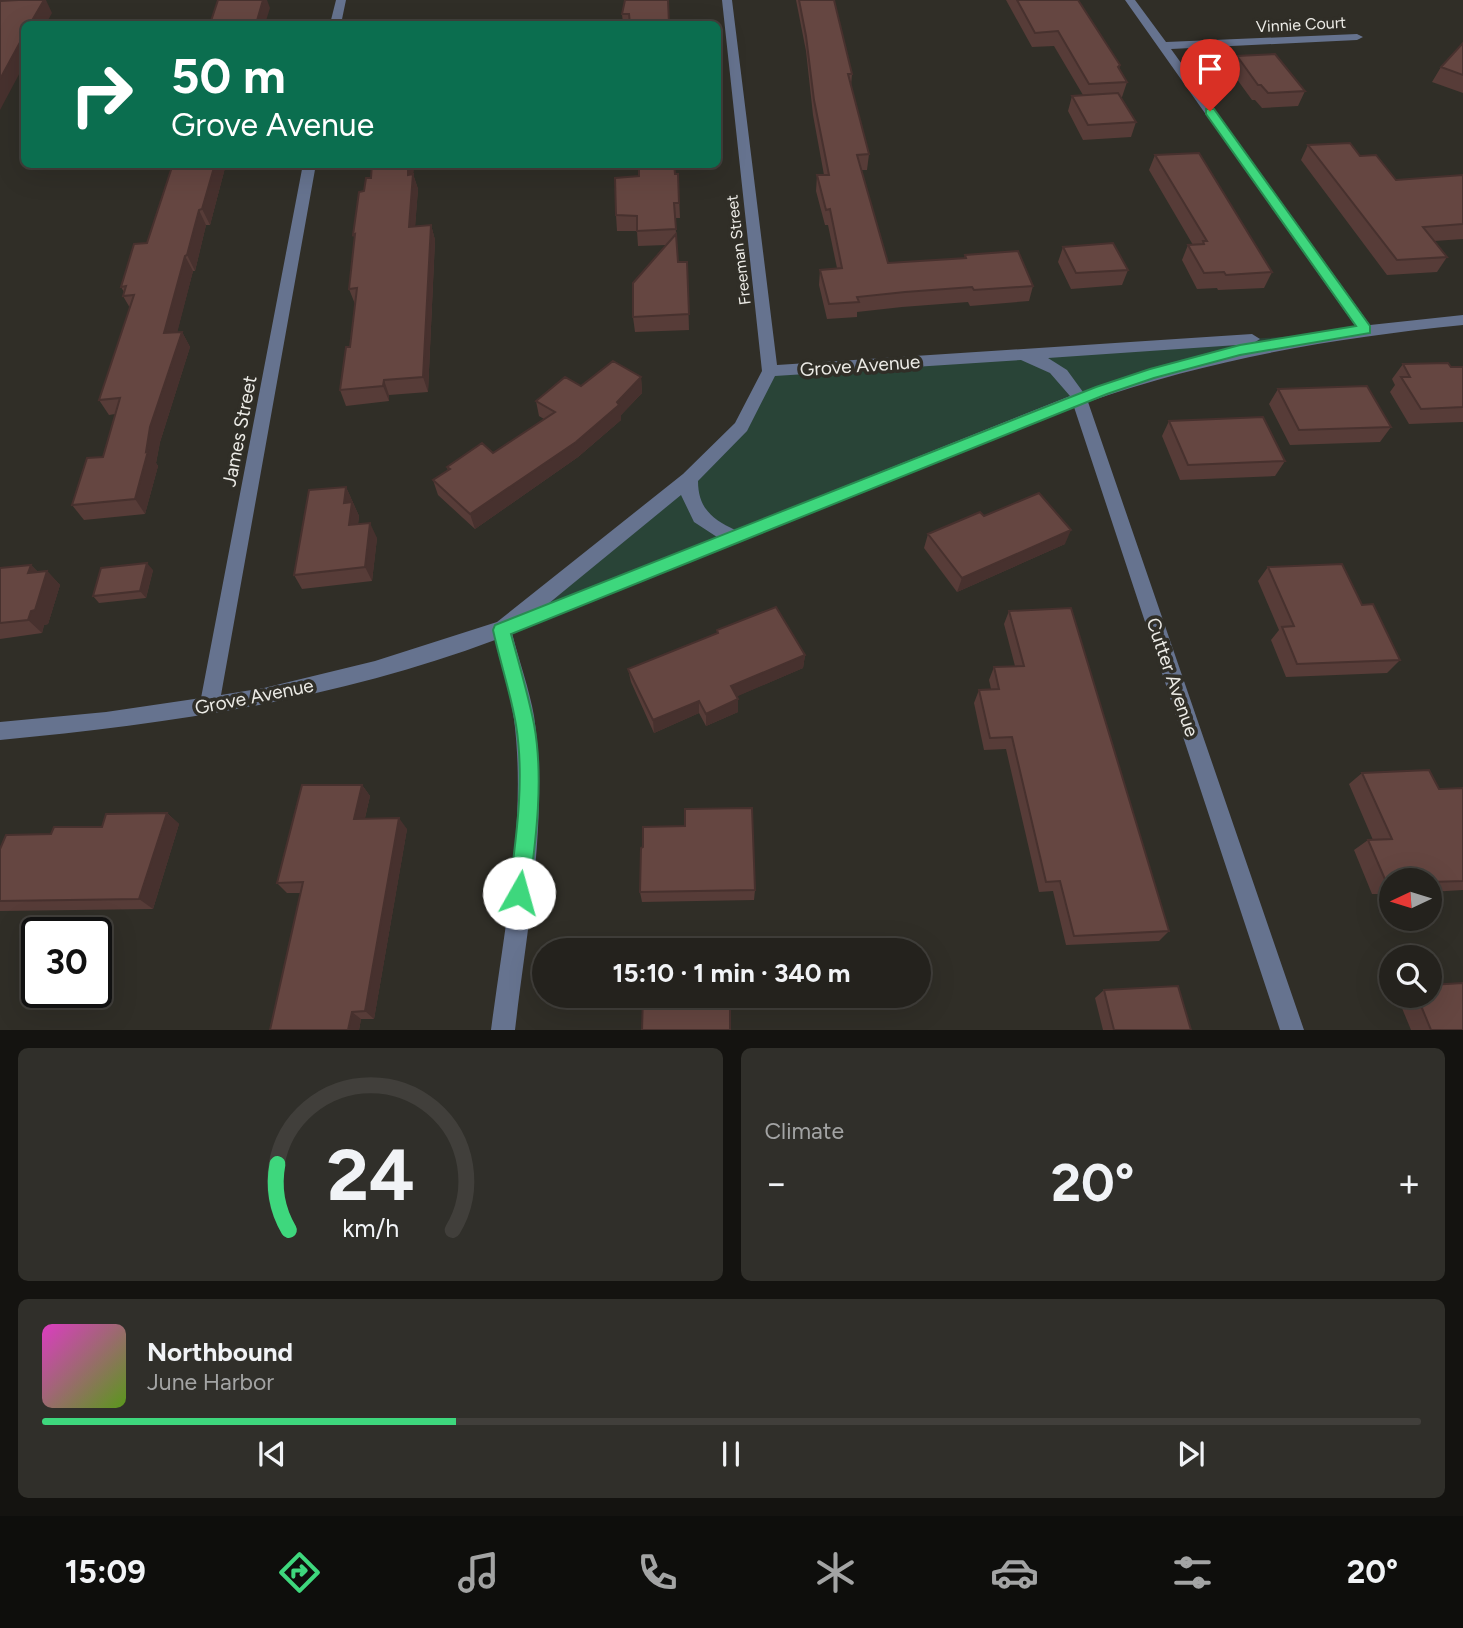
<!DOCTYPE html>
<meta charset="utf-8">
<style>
:root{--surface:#24221d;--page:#302f2a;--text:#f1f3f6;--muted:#a3a4a4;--line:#413f3b;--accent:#3ed77d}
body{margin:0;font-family:Figtree,sans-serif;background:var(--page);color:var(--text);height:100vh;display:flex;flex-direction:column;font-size:26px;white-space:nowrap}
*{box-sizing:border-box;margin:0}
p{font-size:23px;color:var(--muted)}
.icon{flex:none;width:38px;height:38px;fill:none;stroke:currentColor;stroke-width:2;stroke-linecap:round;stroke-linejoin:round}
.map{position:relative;height:1030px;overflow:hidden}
.details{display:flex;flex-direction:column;gap:18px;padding:18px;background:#141310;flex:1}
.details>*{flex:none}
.banner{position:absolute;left:21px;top:21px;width:700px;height:147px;border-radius:10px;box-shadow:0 7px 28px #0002,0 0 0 2px var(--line);background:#0b6e4f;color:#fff;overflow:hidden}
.needle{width:46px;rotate:266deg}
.buttons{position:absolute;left:1379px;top:868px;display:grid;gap:14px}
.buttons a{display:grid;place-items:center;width:63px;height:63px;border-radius:50%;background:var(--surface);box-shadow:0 7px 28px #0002,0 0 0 2px var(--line);font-size:35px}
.speed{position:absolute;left:21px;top:917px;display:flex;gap:14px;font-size:35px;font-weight:700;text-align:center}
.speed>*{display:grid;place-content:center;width:91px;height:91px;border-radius:50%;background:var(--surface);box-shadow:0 7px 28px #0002,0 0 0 2px var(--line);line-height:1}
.speed .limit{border:4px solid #111;border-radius:10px;background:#fff;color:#111}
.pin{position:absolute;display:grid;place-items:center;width:60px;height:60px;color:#fff;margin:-72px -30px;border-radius:50% 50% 50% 0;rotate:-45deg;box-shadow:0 0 7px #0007}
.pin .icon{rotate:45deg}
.me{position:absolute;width:77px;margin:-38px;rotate:7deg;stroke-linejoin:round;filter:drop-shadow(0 0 5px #0008)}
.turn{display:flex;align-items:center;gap:24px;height:147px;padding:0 35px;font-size:32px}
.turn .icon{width:91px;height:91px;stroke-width:2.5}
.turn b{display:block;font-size:49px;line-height:60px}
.big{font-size:52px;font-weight:700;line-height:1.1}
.details .card{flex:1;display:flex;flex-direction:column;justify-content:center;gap:10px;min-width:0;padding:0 24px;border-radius:10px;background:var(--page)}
.details .dial{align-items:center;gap:0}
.dial svg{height:182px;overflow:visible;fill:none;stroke:var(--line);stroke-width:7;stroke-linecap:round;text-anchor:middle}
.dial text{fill:var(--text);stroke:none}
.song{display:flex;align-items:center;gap:21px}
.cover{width:84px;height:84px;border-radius:10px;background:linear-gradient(135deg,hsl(310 70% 55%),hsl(90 70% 35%))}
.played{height:7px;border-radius:4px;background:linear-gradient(90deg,var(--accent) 30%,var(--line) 30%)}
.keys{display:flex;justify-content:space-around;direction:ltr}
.heat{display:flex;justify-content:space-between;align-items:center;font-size:38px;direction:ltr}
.details .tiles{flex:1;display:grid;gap:18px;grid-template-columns:1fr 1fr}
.card:last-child{grid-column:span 2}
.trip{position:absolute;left:532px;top:938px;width:399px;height:70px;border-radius:35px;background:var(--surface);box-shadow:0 7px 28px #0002,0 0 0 2px var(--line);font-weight:700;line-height:70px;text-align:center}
.dock{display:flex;height:112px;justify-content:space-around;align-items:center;background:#0e0e0c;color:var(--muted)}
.dock .icon{width:49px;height:49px}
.dock .selected{color:var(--accent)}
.dock b{font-size:32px;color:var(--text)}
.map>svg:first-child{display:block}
.green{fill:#294437}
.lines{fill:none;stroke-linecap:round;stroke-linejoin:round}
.minor{fill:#66738f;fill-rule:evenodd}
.wall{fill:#573c38}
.shaded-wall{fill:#47312e}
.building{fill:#654641;stroke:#47312e;stroke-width:2}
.route{fill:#3ed77d;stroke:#288c51;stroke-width:2}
.labels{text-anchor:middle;stroke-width:7;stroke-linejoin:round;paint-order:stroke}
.far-street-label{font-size:16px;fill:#ecebe6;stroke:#302e27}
.street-label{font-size:19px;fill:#ecebe6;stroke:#302e27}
</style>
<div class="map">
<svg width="1463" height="1030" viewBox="0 0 1463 1030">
<rect width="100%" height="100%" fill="#302e27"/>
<path class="green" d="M1326,334L1150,374L502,630L741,427L770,371Z"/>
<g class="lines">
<path class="minor" d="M336,0H346L341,24H330Z
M722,0H732L777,365L1252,334L1260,339L1252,344L1048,358L1067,370L1083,392L1221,351L1356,327L1125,0H1135L1166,42L1357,34L1363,37L1357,40L1171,49L1370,325L1463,315V325C1334,338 1210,359 1088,402L1304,1030H1280L1074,407L512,633C519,661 529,688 534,716C549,819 527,927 515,1030H491C504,928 527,822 514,719C510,692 501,666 495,640C336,700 168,724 0,740V722L106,712L201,698L303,164H316L221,695L264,688L375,661L497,622L683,474L735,423L762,371ZM1021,360L1050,373L1070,396L735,530C712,519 698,508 698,481L747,431L775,376ZM681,495L694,522L717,537L548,604Z"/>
</g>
<path class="wall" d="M625,0L669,24H623L622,14Z
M796,0H834L852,74L851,86L869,154L867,170H861L888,263L964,259L965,255L1033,286L1029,301L970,306L968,302L902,307L857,312V317L827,319L819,285L820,270L837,268L828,225H825L816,191L817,175H824L813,115L806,51Z
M1006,0H1078L1120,65L1119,69L1127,82L1122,97H1120L1136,122L1131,137L1083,140L1068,111L1072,96L1083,95L1054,46L1032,47Z
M1463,43V93L1432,82L1441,67Z
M1237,56L1305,91L1298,106L1262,108L1255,100H1252L1231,71Z
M1308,145L1396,180L1463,175V239L1434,241L1447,257L1437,272L1387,275L1301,160Z
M1155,155L1272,272L1264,288L1218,290L1217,288L1197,289L1182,260L1188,245H1193L1149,170Z
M226,164L210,225H206L195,271H193L177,332H182L190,347L160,442L156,463L158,466L145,514L84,520L72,505L103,457L115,414L109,415L99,400L130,308L123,296L124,292L121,287L147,243Z
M372,164H414L413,174L418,189L415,226L431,225L435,240L428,392L389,395V401L346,406L340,390L350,347L355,304L349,289L355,239L353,235L364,191L371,178Z
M678,174L680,218H675L678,262H687L689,330L635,332L633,317L666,245L638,246L637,231H617L616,215L639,176Z
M1063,247L1128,270L1122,285L1071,289L1058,262Z
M1403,364L1463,367V422L1409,424L1390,392L1395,385L1392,379Z
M641,377L642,393L621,415V420L578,457L475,529L438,495L433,480L448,471L447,467L493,453L544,419L539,416L536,401L581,386Z
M1278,389L1391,427L1380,442L1290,445L1269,404Z
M1169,421L1285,461L1275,476L1180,480L1162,436Z
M346,487L359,516L358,524L377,538L372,581L302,589L294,575Z
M984,516L1065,544L957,592L924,548L928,534Z
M31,565L38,572L47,571L60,585L48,624L44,625L42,633L0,639V568Z
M1268,567L1362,605L1400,660L1387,673L1286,677L1271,640L1279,630L1258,581Z
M153,570L146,598L99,603L93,596Z
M1009,611L1169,931L1159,941L1066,945L1053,891L1039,892L1006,749L984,750L974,703L979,690L991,689L989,680L994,667L1015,666L1004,624Z
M717,630L805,655L803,668L737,696L738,699V712L706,726L699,713L654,733L631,682L628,669L717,633Z
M1362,773L1439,789L1463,788V890L1430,892V880H1391V894H1372L1354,850L1368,840H1373L1349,784Z
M362,785L370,796L365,818L407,829L374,1019H361L359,1030H270L301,893H287L277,883Z
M167,813L179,824L153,909L0,911V849L51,834L102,827Z
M643,847L755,890L754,900L642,902L640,892Z
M1104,990L1191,1030H1103L1095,998Z
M637,996H730L643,1004H639Z
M1397,996H1430L1463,1030H1411Z"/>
<path class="shaded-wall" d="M44,0H46L52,13L46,24H30Z
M263,0H267L270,8L265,24H256Z
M24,35V65L0,110V79Z
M215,164H226L210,225L202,209Z
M408,164H414L412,190L408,175Z
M413,174L418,189L414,242L409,227Z
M199,210L206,225L195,271L187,255Z
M431,225L435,240L428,392L423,377Z
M185,256L193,271L173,349L164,333Z
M182,332L190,347L160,442L156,463L158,466L145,514L135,499L150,427Z
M641,377L642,393L621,415V420L578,457L475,529L470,514L617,402Z
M384,380L389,395V401L383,386Z
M346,487L359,516L356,540L349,525L344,503Z
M370,523L377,538L372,581L365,567Z
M1071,530L1065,544L957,592L962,578Z
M147,563L153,570L146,598L140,591Z
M31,565L44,579L28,573Z
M47,571L60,585L48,624L44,625L42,633L28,620Z
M805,655L803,668L731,699V686Z
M738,699V712L706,726V714Z
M699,701V713L654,733L653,720Z
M362,785L370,796L362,830L354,819Z
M167,813L179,824L153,909L139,899Z
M399,818L407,829L374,1019L365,1011Z
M352,1012L361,1019L359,1030H348Z"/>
<path class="building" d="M18,0H44L30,24H24V35L0,79V1Z
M218,0H263L256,24H210Z
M625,0H668L669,24H630L629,14H622Z
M799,0H834L852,74H848L869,154L857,155L888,263L966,258L965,255L1018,251L1033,286L974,290L972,287L905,292L857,297L859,302L829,304L820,270L842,268L830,209L826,210L817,175H829L814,100L806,36Z
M1017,0H1078L1120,65L1118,67L1127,82L1089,84L1058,31L1035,33Z
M1463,43V75L1441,67Z
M1275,54L1305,91L1268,93L1261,85H1258L1237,56Z
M1118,93L1136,122L1088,125L1072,96Z
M1350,143L1360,156L1376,155L1396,180L1463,175V224L1423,227L1447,257L1397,260L1308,145Z
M1199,153L1272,272L1226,275L1224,272L1204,273L1188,245L1204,244L1203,241H1207L1155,155Z
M173,164H215L202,209L199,210L187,255L185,256L164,333L182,332L150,427L146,452L148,451L135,499L72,505L87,458L103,457L120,398L99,400L134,295L123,296L126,286L121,287L134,244L147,243Z
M372,164H408V175L413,174L409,227L431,225L423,377L384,380L383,386L340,390L346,347H350L357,288L349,289L355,234L353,235L359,192L364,191L366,178H371Z
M639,164H674L675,174H678L679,203H674L676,229L637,231V216L616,215L615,178L639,176Z
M676,234L678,262H687L689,314L633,317V283Z
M1113,243L1128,270L1076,273L1063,247Z
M613,361L641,377L617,402L619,405L576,442L470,514L433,480L450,469L447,467L482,443L493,453L555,412L536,401L565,377L581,386Z
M1448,363L1451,367H1463V407L1421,409L1401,377H1410L1403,364Z
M1367,386L1391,427L1299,430L1278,389Z
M1263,417L1285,461L1188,465L1169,421Z
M346,487L344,503L352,502L349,525L370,523L365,567L294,575L309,490Z
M1039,493L1071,530L962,578L928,534L980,512L984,516Z
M147,563L140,591L93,596L101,568Z
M1342,564L1362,605L1373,604L1400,660L1297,664L1282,627L1294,626L1268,567Z
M31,565L28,573L47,571L35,610L31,611L28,620L0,623V568Z
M776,607L805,655L731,686L738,699L706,714L699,701L653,720L628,669L718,633L717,630Z
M1071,608L1169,931L1074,936L1060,881L1046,882L1012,737L990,738L979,690L999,689L994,667L1024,666L1009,611Z
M1429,770L1439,789L1463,788V881L1430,882V880H1391V884H1387L1368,840L1392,839L1362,773Z
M302,785H362L354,819L399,818L365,1011L352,1012L348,1030H270L303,882L277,883Z
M752,808L755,890L640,892L641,848L643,847V827L685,826V809Z
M167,813L139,899L0,901V849L6,835L51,834L54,827H102L106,814Z
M639,945H730V950H639Z
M1463,983V1030H1431L1417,996H1430V985Z
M1178,986L1191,1030H1114L1104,990Z
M637,996H730V1030H642L643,997Z"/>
<path class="route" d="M1206,109H1214L1370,326V333L1240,355L1154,378L1107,394L511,634C519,664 528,694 534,724C544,778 536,839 529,893L526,900L519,903L512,900L509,893C516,839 525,780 516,725C511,694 500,662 493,630L495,625L1096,387L1150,369L1240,345L1356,326L1206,114Z"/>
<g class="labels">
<g class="far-street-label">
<text transform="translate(1301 24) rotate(-3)" y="6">Vinnie Court</text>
<text transform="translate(738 250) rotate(-97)" y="6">Freeman Street</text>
</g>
<g class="street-label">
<text transform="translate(860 365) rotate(-4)" y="7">Grove Avenue</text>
<text transform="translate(239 431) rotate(-79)" y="7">James Street</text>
<text transform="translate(1173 677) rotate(71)" y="7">Cutter Avenue</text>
<text transform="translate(254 696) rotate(-11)" y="7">Grove Avenue</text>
</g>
</g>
</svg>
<div class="buttons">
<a><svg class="needle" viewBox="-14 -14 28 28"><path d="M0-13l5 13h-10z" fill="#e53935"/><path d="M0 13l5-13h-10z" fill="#a3a4a4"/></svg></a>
<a><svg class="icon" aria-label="search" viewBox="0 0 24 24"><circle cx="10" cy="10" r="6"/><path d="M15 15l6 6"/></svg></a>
</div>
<div class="speed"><div class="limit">30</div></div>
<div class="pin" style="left:1210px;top:111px;background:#d93025"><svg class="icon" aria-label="arrive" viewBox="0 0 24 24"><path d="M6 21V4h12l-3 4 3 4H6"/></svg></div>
<svg class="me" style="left:519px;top:893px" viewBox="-20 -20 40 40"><circle r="19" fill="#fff"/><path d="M0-13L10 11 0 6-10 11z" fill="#3ed77d"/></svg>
<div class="trip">15:10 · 1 min · 340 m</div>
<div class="banner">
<div class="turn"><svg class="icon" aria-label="right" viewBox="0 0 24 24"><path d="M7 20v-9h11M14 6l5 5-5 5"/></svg><div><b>50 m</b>Grove Avenue</div></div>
</div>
</div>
<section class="details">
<div class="tiles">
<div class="card dial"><svg viewBox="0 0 100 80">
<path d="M14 69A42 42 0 1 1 86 69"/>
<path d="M14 69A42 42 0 0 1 9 40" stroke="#3ed77d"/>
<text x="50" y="56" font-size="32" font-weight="700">24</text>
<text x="50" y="72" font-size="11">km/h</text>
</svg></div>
<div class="card"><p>Climate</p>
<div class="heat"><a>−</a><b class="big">20°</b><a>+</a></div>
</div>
<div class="card">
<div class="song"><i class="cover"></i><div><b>Northbound</b><p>June Harbor</p></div></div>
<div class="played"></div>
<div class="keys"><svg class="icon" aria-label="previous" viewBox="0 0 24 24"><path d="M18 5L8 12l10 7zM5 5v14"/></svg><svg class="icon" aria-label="pause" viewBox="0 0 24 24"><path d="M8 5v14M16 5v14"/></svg><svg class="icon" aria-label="next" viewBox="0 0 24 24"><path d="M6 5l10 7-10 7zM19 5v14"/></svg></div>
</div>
</div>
</section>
<nav class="dock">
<b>15:09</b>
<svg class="icon selected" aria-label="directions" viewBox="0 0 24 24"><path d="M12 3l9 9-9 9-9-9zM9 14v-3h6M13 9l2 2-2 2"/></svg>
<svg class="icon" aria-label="music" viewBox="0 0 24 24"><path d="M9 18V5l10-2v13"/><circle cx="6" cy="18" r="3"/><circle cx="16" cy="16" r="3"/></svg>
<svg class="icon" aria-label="phone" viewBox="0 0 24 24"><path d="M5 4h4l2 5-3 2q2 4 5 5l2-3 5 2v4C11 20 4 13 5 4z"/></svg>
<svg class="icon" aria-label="climate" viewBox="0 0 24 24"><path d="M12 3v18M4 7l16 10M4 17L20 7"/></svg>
<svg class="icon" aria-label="car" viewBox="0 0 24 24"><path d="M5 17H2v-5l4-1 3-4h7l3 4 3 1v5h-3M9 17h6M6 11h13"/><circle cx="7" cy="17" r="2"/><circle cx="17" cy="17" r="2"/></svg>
<svg class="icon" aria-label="filters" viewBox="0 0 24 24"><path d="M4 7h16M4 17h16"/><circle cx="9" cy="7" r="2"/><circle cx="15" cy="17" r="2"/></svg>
<b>20°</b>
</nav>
